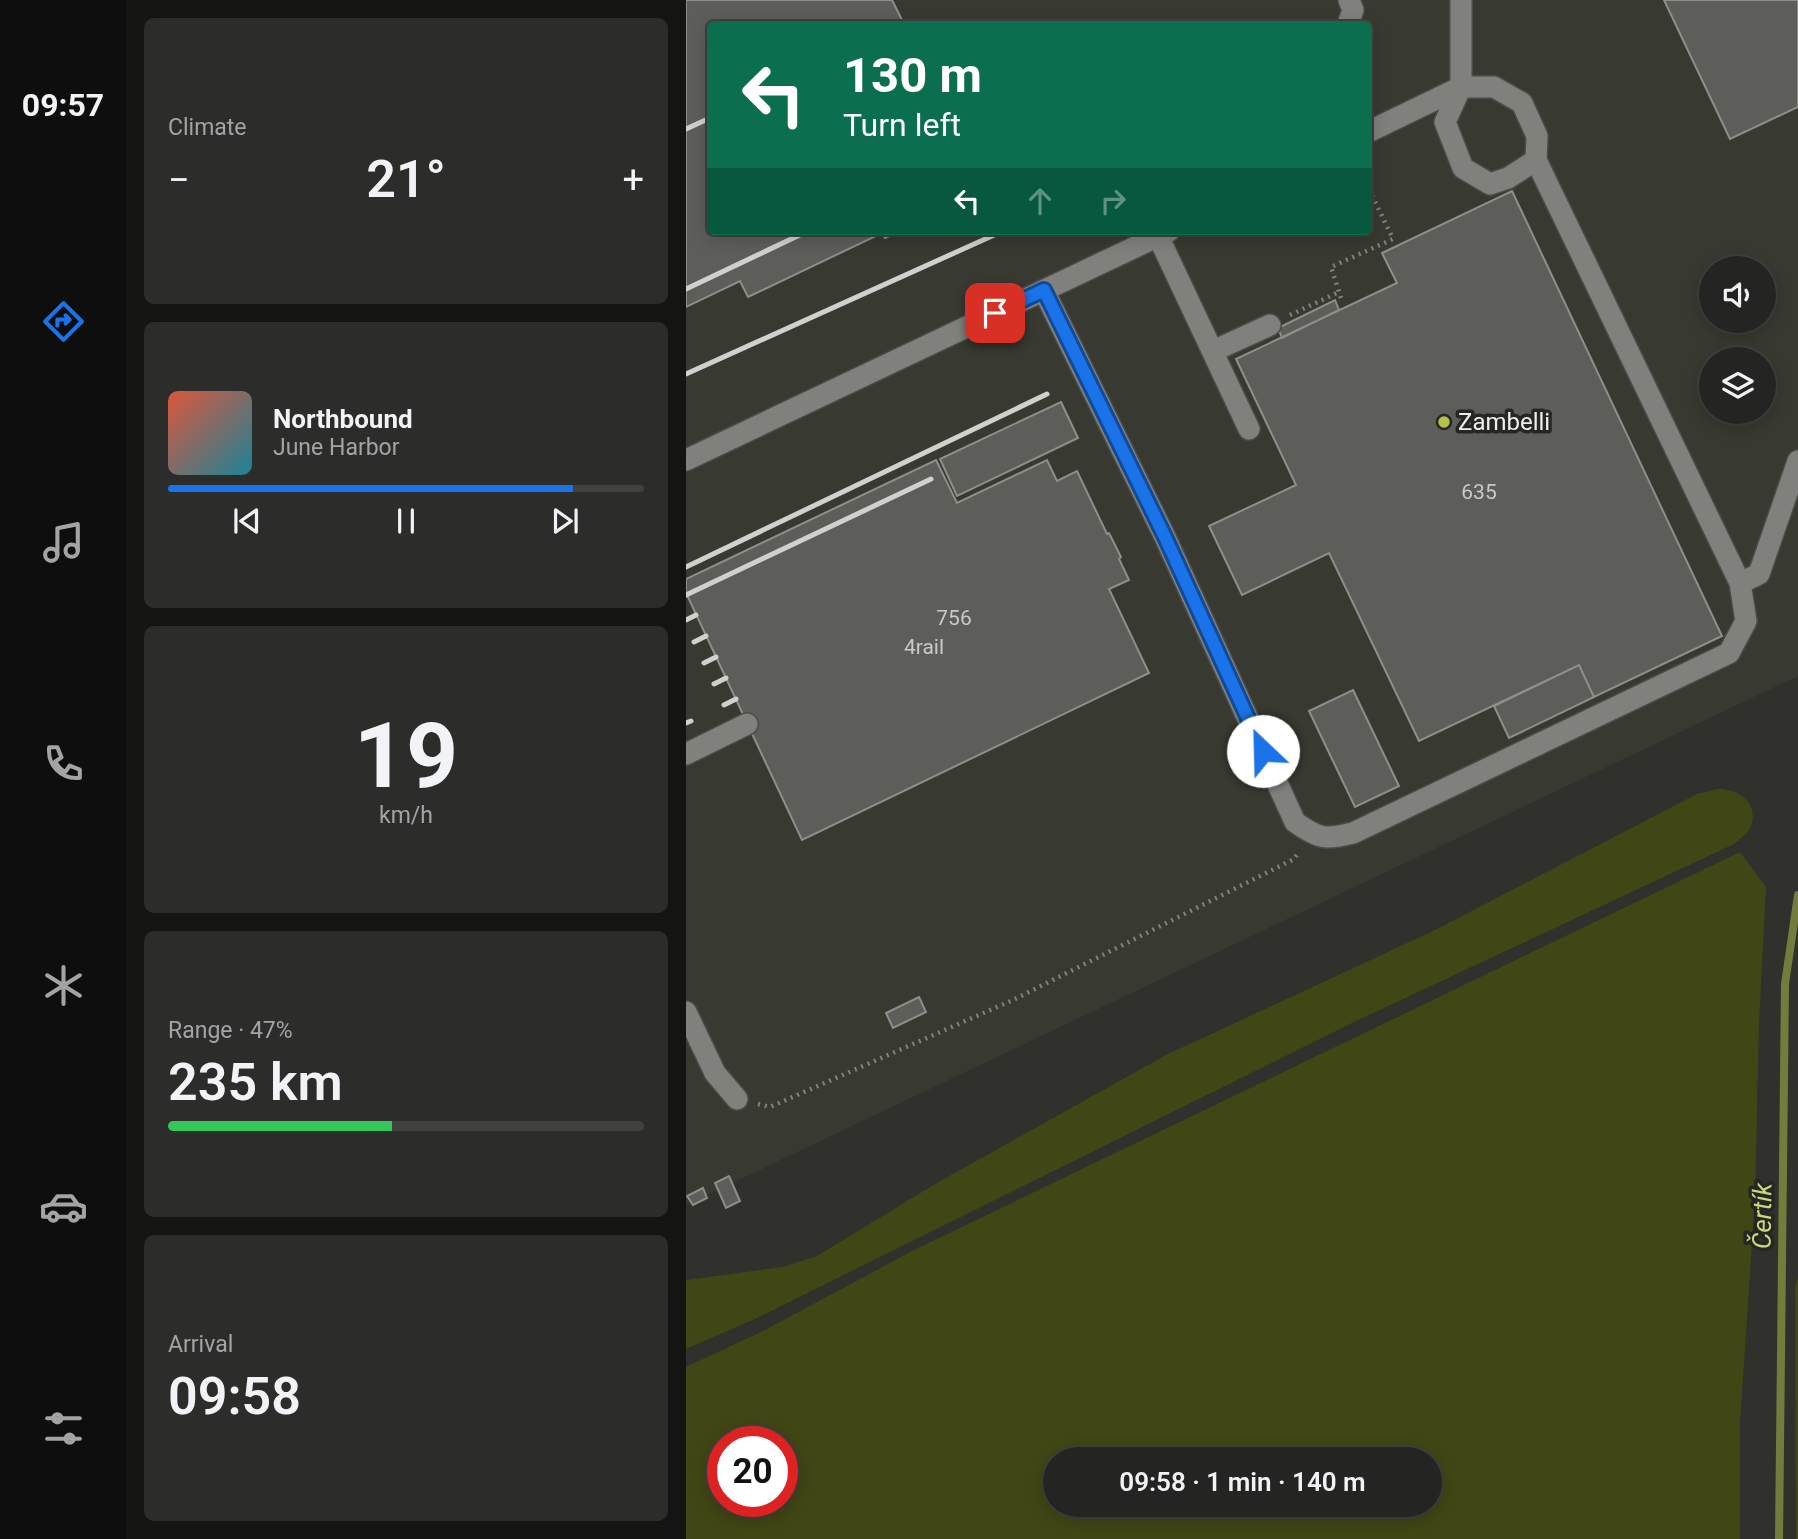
<!DOCTYPE html>
<meta charset="utf-8">
<style>
:root{--surface:#242422;--page:#2c2c2a;--text:#f1f3f6;--muted:#a3a4a5;--line:#414140;--accent:#1a73e8}
body{margin:0;font-family:Roboto,sans-serif;background:var(--page);color:var(--text);height:100vh;display:flex;flex-direction:column;font-size:26px;white-space:nowrap}
*{box-sizing:border-box;margin:0}
p{font-size:23px;color:var(--muted)}
.icon{flex:none;width:38px;height:38px;fill:none;stroke:currentColor;stroke-width:2;stroke-linecap:round;stroke-linejoin:round}
.map{position:relative;flex:1;overflow:hidden}
.drawer{display:flex;flex-direction:column;gap:18px;padding:18px;background:#141413;width:560px}
.drawer>*{flex:none}
.hud{position:absolute;left:21px;top:21px;width:665px;height:214px;border-radius:7px;box-shadow:0 4px 18px #0003,0 0 0 2px var(--line);background:#0b6e4f;color:#fff;overflow:hidden}
.buttons{position:absolute;left:1013px;top:256px;display:grid;gap:14px}
.buttons a{display:grid;place-items:center;width:77px;height:77px;border-radius:50%;background:var(--surface);box-shadow:0 4px 18px #0003,0 0 0 2px var(--line);font-size:35px}
.speed{position:absolute;left:21px;top:1426px;display:flex;gap:14px;font-size:35px;font-weight:700;text-align:center}
.speed>*{display:grid;place-content:center;width:91px;height:91px;border-radius:50%;background:var(--surface);box-shadow:0 4px 18px #0003,0 0 0 2px var(--line);line-height:1}
.speed .limit{border:10px solid #d22;background:#fff;color:#111}
.pin{position:absolute;display:grid;place-items:center;width:60px;height:60px;color:#fff;margin:-30px;border-radius:14px;box-shadow:0 4px 10px #0006}
.me{position:absolute;width:77px;margin:-38px;rotate:336deg;stroke-linejoin:round;filter:drop-shadow(0 0 5px #0008)}
.turn{display:flex;align-items:center;gap:24px;height:147px;padding:0 21px;font-size:32px}
.turn .icon{width:91px;height:91px;stroke-width:2.5}
.turn b{display:block;font-size:49px;line-height:60px}
.lanes{display:flex;align-items:center;height:66px;padding:0 21px;background:#0003;justify-content:center;gap:35px;direction:ltr}
.lanes .off{opacity:.35}
.big{font-size:52px;font-weight:600;line-height:1.1}
.drawer .widget{flex:1;display:flex;flex-direction:column;justify-content:center;gap:10px;min-width:0;padding:0 24px;border-radius:10px;background:var(--page)}
.drawer .dial{align-items:center;gap:0}
.dial b{font-size:91px;line-height:1}
.song{display:flex;align-items:center;gap:21px}
.cover{width:84px;height:84px;border-radius:10px;background:linear-gradient(135deg,hsl(10 70% 55%),hsl(190 70% 35%))}
.played{height:7px;border-radius:4px;background:linear-gradient(90deg,var(--accent) 85%,var(--line) 85%)}
.keys{display:flex;justify-content:space-around;direction:ltr}
.heat{display:flex;justify-content:space-between;align-items:center;font-size:38px;direction:ltr}
.charge{height:10px;border-radius:5px;background:linear-gradient(90deg,#34c759 47%,var(--line) 0)}
.trip{position:absolute;left:357px;top:1447px;width:399px;height:70px;border-radius:35px;background:var(--surface);box-shadow:0 4px 18px #0003,0 0 0 2px var(--line);font-weight:600;line-height:70px;text-align:center}
main{display:flex;flex:1;min-height:0}
.dock{display:flex;flex-direction:column;width:126px;justify-content:space-around;align-items:center;background:#0e0e0e;color:var(--muted)}
.dock .icon{width:49px;height:49px}
.dock .active{color:var(--accent)}
.dock b{font-size:32px;color:var(--text)}
.map>svg:first-child{display:block}
.built{fill:#383a31;fill-rule:evenodd}
.green{fill:#414615;fill-rule:evenodd}
.lines{fill:none;stroke-linecap:round;stroke-linejoin:round}
.stream{stroke:#747c3d;stroke-width:8}
.building{fill:#5d5d5a;stroke:#8e8f8b;stroke-width:2}
.minor-casing{stroke:#4b4b49;stroke-width:24}
.path{stroke:#81817e;stroke-width:4.5;stroke-dasharray:2 5;stroke-linecap:butt}
.minor{stroke:#80807d;stroke-width:21}
.rail{stroke:#d0d0ce;stroke-width:5}
.route-casing{stroke:#114b97;stroke-width:18}
.route{stroke:#1a73e8;stroke-width:12}
.poi-dot{fill:#b5c249;stroke:#262724;stroke-width:2.5}
.labels{text-anchor:middle;stroke-width:7;stroke-linejoin:round;paint-order:stroke}
.number-label{font-size:21px;fill:#cacac8}
.poi-label{font-size:24px;fill:#eeeeec;stroke:#262724;text-anchor:start}
.water-label{font-size:26px;font-style:italic;fill:#cdd87c;stroke:#262724}
</style>
<main>
<nav class="dock">
<b>09:57</b>
<svg class="icon active" aria-label="directions" viewBox="0 0 24 24"><path d="M12 3l9 9-9 9-9-9zM9 14v-3h6M13 9l2 2-2 2"/></svg>
<svg class="icon" aria-label="music" viewBox="0 0 24 24"><path d="M9 18V5l10-2v13"/><circle cx="6" cy="18" r="3"/><circle cx="16" cy="16" r="3"/></svg>
<svg class="icon" aria-label="phone" viewBox="0 0 24 24"><path d="M5 4h4l2 5-3 2q2 4 5 5l2-3 5 2v4C11 20 4 13 5 4z"/></svg>
<svg class="icon" aria-label="climate" viewBox="0 0 24 24"><path d="M12 3v18M4 7l16 10M4 17L20 7"/></svg>
<svg class="icon" aria-label="car" viewBox="0 0 24 24"><path d="M5 17H2v-5l4-1 3-4h7l3 4 3 1v5h-3M9 17h6M6 11h13"/><circle cx="7" cy="17" r="2"/><circle cx="17" cy="17" r="2"/></svg>
<svg class="icon" aria-label="filters" viewBox="0 0 24 24"><path d="M4 7h16M4 17h16"/><circle cx="9" cy="7" r="2"/><circle cx="15" cy="17" r="2"/></svg>
</nav>
<section class="drawer">
<div class="widget"><p>Climate</p>
<div class="heat"><a>−</a><b class="big">21°</b><a>+</a></div>
</div>
<div class="widget">
<div class="song"><i class="cover"></i><div><b>Northbound</b><p>June Harbor</p></div></div>
<div class="played"></div>
<div class="keys"><svg class="icon" aria-label="previous" viewBox="0 0 24 24"><path d="M18 5L8 12l10 7zM5 5v14"/></svg><svg class="icon" aria-label="pause" viewBox="0 0 24 24"><path d="M8 5v14M16 5v14"/></svg><svg class="icon" aria-label="next" viewBox="0 0 24 24"><path d="M6 5l10 7-10 7zM19 5v14"/></svg></div>
</div>
<div class="widget dial"><b>19</b><p>km/h</p></div>
<div class="widget"><p>Range · 47%</p><b class="big">235 km</b><div class="charge"></div></div>
<div class="widget"><p>Arrival</p><b class="big">09:58</b></div>
</section>
<div class="map">
<svg width="1112" height="1539" viewBox="0 0 1112 1539">
<rect width="100%" height="100%" fill="#30302d"/>
<path class="built" d="M0,0H1112V676L0,1205ZM24,24H682V231H24ZM1026,268H1078V320H1026ZM1026,359H1078V411H1026Z"/>
<path class="green" d="M1032,789C1051,789 1071,800 1066,823C1064,832 1054,839 1048,844L666,1023L71,1318L0,1349V1280L97,1267L131,1256L249,1184L480,1055L749,930L1011,794Z
M1054,852L1080,887L1073,1023L1069,1198L1054,1423V1539H0V1367L79,1330L228,1250ZM37,1442H96V1502H37ZM369,1460H744V1505H369Z
M1112,1276V1539H1110L1109,1287Z"/>
<g class="lines">
<path class="stream" d="M1093,1539L1099,984L1112,895"/>
</g>
<path class="building" d="M0,0H206L218,24H24V231H215L199,238L196,233L62,297L54,281L0,307Z
M978,0H1112V107L1044,139Z
M826,191L1036,636L908,697L893,665L733,741L643,553L556,595L523,526L610,485L550,359L711,283L696,253Z
M649,300L653,310L596,338L592,328Z
M375,402L392,438L271,496L254,459Z
M250,460L271,503L361,460L371,481L391,471L421,534L423,533L435,557L433,559L443,580L423,589L463,673L116,840L0,593V579Z
M893,665L908,697L823,738L808,706Z
M667,690L713,786L669,807L623,711Z
M233,997L240,1012L207,1028L200,1013Z
M43,1176L54,1201L40,1208L29,1183Z
M17,1188L21,1198L7,1205L1,1196Z"/>
<g class="lines">
<g class="minor-casing">
<path id="minor" d="M662,24L667,10L663,0
M682,132L775,87H808L836,103L851,136L850,160L822,178L804,184L777,168L759,122L775,87V0
M472,236L563,429
M358,291L479,537L609,822C633,839 639,840 667,833L1043,653L1060,621L1054,583L850,160
M527,351L584,325
M0,460L483,231
M1054,583L1073,574L1112,461
M0,754L61,724
M0,1012L29,1073L51,1099"/>
</g>
<path class="path" d="M655,298L645,267L707,239L682,187
M604,315L653,292
M72,1104L84,1107L327,1000L608,859L613,852"/>
<use href="#minor" class="minor"/>
<path class="rail" d="M0,129L24,118
M0,289L122,231
M0,374L317,231
M0,567L361,394
M0,595L245,479
M0,620L10,615
M8,642L20,636
M18,663L30,657
M28,684L40,678
M38,705L50,699
M0,723L5,721"/>
</g>
<g class="lines">
<g class="route-casing">
<path id="route" d="M309,313L358,290L479,537L577,751"/>
</g>
<use href="#route" class="route"/>
</g>
<circle class="poi-dot" cx="758" cy="422" r="7"/>
<g class="labels">
<g class="number-label">
<text x="793" y="499">635</text>
<text x="268" y="625">756</text>
<text x="238" y="654">4rail</text>
</g>
<g class="poi-label">
<text x="772" y="430">Zambelli</text>
</g>
<g class="water-label">
<text transform="translate(1076 1216) rotate(-89)" y="9">Čertík</text>
</g>
</g>
</svg>
<div class="buttons">
<a><svg class="icon" aria-label="sound" viewBox="0 0 24 24"><path d="M4 9h4l5-4v14l-5-4H4zM17 9q2 3 0 6"/></svg></a>
<a><svg class="icon" aria-label="layers" viewBox="0 0 24 24"><path d="M12 4l9 5-9 5-9-5zM3 14l9 5 9-5"/></svg></a>
</div>
<div class="speed"><div class="limit">20</div></div>
<div class="pin" style="left:309px;top:313px;background:#d93025"><svg class="icon" aria-label="arrive" viewBox="0 0 24 24"><path d="M6 21V4h12l-3 4 3 4H6"/></svg></div>
<svg class="me" style="left:577px;top:751px" viewBox="-20 -20 40 40"><circle r="19" fill="#fff"/><path d="M0-13L10 11 0 6-10 11z" fill="#1a73e8"/></svg>
<div class="trip">09:58 · 1 min · 140 m</div>
<div class="hud">
<div class="turn"><svg class="icon" aria-label="left" viewBox="0 0 24 24"><path d="M17 20v-9H6M10 6l-5 5 5 5"/></svg><div><b>130 m</b>Turn left</div></div>
<div class="lanes"><svg class="icon" aria-label="left" viewBox="0 0 24 24"><path d="M17 20v-9H6M10 6l-5 5 5 5"/></svg><svg class="icon off" aria-label="ahead" viewBox="0 0 24 24"><path d="M12 20V5M6 11l6-6 6 6"/></svg><svg class="icon off" aria-label="right" viewBox="0 0 24 24"><path d="M7 20v-9h11M14 6l5 5-5 5"/></svg></div>
</div>
</div>
</main>
